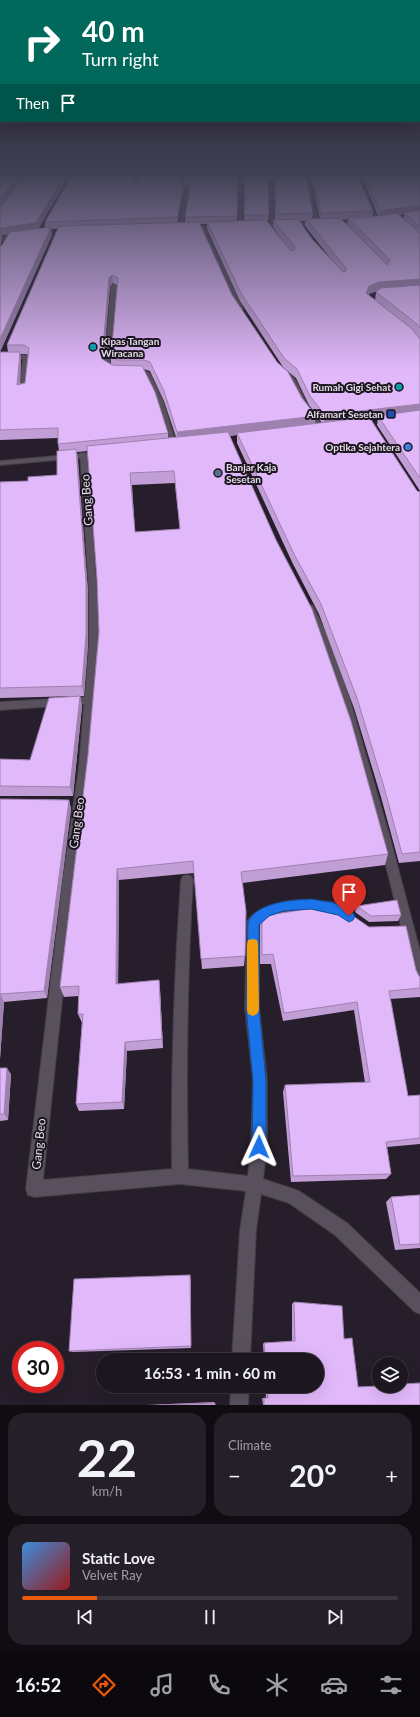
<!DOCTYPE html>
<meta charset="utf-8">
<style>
:root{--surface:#1c1620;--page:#251f29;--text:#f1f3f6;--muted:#a09fa5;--line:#3a353e;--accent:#ea580c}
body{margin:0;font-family:Lato,sans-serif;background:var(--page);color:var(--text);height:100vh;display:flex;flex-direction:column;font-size:15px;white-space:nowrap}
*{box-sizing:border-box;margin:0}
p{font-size:13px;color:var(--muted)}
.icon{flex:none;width:22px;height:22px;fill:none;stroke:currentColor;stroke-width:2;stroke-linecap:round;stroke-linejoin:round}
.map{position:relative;height:1405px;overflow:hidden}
.side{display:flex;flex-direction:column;gap:8px;padding:8px;background:#0f0c12;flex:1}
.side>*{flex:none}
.guide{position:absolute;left:0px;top:0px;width:420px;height:122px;box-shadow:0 4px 16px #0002,0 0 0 1px var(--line);background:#00695c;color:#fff;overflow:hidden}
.controls{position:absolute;left:372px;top:1357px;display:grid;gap:8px}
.controls a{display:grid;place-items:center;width:36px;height:36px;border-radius:50%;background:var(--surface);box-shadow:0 4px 16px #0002,0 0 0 1px var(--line);font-size:20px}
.speed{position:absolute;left:12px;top:1341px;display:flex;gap:8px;font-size:20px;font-weight:700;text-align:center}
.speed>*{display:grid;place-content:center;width:52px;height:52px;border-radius:50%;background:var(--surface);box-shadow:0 4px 16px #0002,0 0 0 1px var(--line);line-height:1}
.speed .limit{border:6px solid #d22;background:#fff;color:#111}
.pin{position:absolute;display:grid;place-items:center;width:34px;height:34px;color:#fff;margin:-41px -17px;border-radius:50% 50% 50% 0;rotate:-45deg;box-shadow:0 0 4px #0007}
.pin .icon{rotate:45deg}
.me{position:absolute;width:44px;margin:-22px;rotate:1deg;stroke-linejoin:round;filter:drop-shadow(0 0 3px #0008)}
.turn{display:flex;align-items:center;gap:14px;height:84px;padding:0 16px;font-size:18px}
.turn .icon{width:52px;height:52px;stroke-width:2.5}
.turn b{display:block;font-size:28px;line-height:34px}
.then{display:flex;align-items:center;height:38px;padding:0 16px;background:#0003;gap:8px;font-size:15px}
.big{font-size:30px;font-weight:700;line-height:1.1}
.side .widget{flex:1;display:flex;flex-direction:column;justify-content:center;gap:6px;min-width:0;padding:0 14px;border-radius:16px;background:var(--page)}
.side .dial{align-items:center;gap:0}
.dial b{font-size:52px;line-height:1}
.song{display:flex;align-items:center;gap:12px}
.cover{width:48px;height:48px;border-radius:6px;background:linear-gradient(135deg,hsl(210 70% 55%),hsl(0 70% 35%))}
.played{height:4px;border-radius:2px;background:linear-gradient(90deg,var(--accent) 20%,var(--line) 20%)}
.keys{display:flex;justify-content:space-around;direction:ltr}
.heat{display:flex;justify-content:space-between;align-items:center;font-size:22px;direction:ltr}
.side .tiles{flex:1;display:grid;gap:8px;grid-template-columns:1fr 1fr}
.widget:last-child{grid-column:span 2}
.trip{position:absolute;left:96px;top:1353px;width:228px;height:40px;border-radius:20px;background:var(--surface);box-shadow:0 4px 16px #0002,0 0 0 1px var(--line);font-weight:700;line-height:40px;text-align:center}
.menu{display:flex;height:64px;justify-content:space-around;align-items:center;background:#0b090d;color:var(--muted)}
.menu .icon{width:28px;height:28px}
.menu .selected{color:var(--accent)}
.menu b{font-size:18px;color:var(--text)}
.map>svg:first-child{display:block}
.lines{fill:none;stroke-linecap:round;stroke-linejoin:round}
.minor-casing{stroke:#423b45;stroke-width:2}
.secondary-casing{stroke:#423b45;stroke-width:2}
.minor{fill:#59505e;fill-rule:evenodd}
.secondary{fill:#59505e;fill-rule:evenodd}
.wall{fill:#c29ed7;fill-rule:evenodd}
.shaded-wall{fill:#9e81af}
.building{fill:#e1b8fa;stroke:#9e81af;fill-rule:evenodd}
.route{fill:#1a73e8;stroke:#114b97}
.slow{fill:#f59e0b}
.culture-dot{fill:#0f9aa8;stroke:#1c1521;stroke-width:1.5}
.transit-dot{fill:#1a4fb4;stroke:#1c1521;stroke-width:1.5}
.shop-dot{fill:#3f7fe0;stroke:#1c1521;stroke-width:1.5}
.service-dot{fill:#5c6f8a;stroke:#1c1521;stroke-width:1.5}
.labels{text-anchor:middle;stroke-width:4;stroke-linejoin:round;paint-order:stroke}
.far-poi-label{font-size:10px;font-weight:bold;fill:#e2dde5;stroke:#1c1521;text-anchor:end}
.street-label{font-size:12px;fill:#e2dde5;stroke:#1c1521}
</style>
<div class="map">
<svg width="420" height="1405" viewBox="0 0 420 1405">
<rect width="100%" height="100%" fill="#261e2a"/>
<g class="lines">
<g class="minor-casing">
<path id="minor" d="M137,173H141L138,186L136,187L134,186Z
M181,173H185L182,185L190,189L182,228L180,229L178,228L186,189L178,185Z
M239,173H243L242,226L240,227L238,226Z
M305,173H309L319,223L361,222L363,224L255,226L257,224L270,223L269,181L271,180L273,181L274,223H315Z
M359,180L362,181L378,222L374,221Z
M221,225L223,227L205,228L243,309L240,311L237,309L200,228L187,227Z
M21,235L19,237L0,239V237Z
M114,284L117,286L110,362V367L116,371L113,373L105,369L104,362L111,286Z
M0,355H26L29,357L24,393L19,392L23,359H0Z
M143,369L150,373L163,401L177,446L176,447L171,446L157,401L144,374L130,371L133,369Z
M279,369C295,367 302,397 309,407C314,414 319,421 324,428L323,429H319L302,406L289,380L279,371Z
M80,453H83L87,455L97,592L99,644L89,767L75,878L43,1180L172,1169C171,1073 174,976 181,880L183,876L187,875L191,876L193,880C187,976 186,1073 188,1169L248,1176L251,1147L253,1081L245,1007L247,922C250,915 257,912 263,909C288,897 311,899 337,903L341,905L343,909L341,913C335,916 327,913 320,912C297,909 278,912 259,925V1007L267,1081V1147L263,1179L299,1191L347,1223L420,1293V1314L414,1311L335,1235L289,1203L261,1194L256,1230L250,1360H232L240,1230L246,1191L180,1184L34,1197L28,1195L26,1189L63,878L79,767L84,704L0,710V702L85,697L89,644V592Z
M310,605L313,606L330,641L343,676L389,834L420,951V986L415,984L413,979C396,902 376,825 354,749C340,701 328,653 306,608Z
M231,1386H249L248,1405H230Z"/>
</g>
<g class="secondary-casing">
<path id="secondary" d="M100,452H103V456L0,465V461Z"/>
</g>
<use href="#minor" class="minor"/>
<use href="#secondary" class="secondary"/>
</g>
<path class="wall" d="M27,173H71L38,229L45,228V222L136,173L134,180L135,182L178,180L184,183V177L238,173L237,221H244V173H305L313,213L312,219H320L310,173H420V491L377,425L378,418L371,419L417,491L420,492V861L399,863L381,797L354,708L319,614L293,564L237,443V435L230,436L388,854L385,865L243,883L245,956L244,966L202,969L194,873L119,880L118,984L159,980L160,990L163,1048L127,1051L124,1109L79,1111L76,1104L82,1023L78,1014L79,996L64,997L60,987L88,755L99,632L97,579L88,451L77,452L88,592V644L84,696H80L82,706L73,796H0V759L30,760L79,696L0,698V482L28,481L57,475L59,451L58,444V438L0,440V352L2,245L8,234L2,235V240L0,245V208ZM270,179L274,181L275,220H273V227L286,245L268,222L269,215L268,181ZM359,179L363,180L378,216L372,217L373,211ZM184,184L190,188L185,217V223H177L184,190ZM404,214L403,219L399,215ZM348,219L347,225L342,220ZM299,221H305V226L339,269L312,239ZM200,224H207V229L240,301L283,367L296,378L309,405L322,423L315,424L232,295ZM51,229H58L7,345L8,352H0L52,235ZM113,283L117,285L111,357V365L103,360L110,286ZM377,291L376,292L375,300L368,294ZM20,354H26L28,355L25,383L20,384L21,360ZM144,369L150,371L164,401L176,437L168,438V433ZM175,483L180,529L135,532L132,485Z
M0,799L69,800L71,809L47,998L4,1002L0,1059Z
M357,906L401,915L398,921L369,922L355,912Z
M262,916L416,970L419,976L420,977V997L390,999L408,1096L420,1095V1144L387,1147L391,1174L386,1179L291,1182L283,1092L285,1085L365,1083L354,1010L283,1021L271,964H260V926Z
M0,1068L11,1074L8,1120L0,1121Z
M420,1195V1248L395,1250L386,1202L391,1197Z
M191,1279V1348L73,1352L69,1351Z
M294,1302L344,1339L358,1387L420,1405H263L262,1398H266L265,1386H317V1360H264L263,1344L264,1343L292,1341V1304Z
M214,1402L215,1405H146Z"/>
<path class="shaded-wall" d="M20,173H26L0,208V199Z
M66,173H71L37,231L2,235V240L0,245V228Z
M134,173H136L133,186L132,179Z
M178,173H181L177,186L176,179Z
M270,173H271L270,179L268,181V174Z
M359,173H360L359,179L357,175Z
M184,183V190L177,225V217Z
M420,205V212L404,213V214L379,218L380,211Z
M51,227L52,235L0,352V339Z
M112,275L113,283L110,286L103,368L102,359L109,278Z
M420,279V287L377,291L367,295L366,293L369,286L379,282Z
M20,352L21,360L19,394L17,385Z
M420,404V413L378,416V418L323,425L325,415Z
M316,416L315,426L237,433V435L177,442V432Z
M76,449L78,459L88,592V644L84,696L82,686Z
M80,696L82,706L73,796L70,787Z
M69,800L71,809L47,998L44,991Z
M117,869L119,880L118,994L116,984Z
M159,980L160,990L163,1048L162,1039Z
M0,994L4,1002L0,1059Z
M125,1042L127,1051L124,1109L122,1102Z
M7,1068L11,1074L8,1120L4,1114Z
M190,1275L191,1279V1348V1346Z"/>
<path class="building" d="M0,173H20L0,199Z
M27,173H66L36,223L0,228V208Z
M73,173H134L132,179L135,182L139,180L140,173H178L176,179L184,183L177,217L45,222Z
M185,173H238L237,216L185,217L191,182L184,177Z
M245,173H270L268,174L269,215H244Z
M272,173H305L313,213L276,214L275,174Z
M312,173H359L357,175L373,211L321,213Z
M362,173H420V205L380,211L364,174Z
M420,210V226L404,213Z
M397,213L420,233V279L379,282L369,286L366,293L411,328L420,339V404L325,415L310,396L297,369L284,358L241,293L207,222L266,220L291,251L294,250L295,247L273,220L298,219L312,239L343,272L346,271V268L306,219L340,218L387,265L390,260L348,218L372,217Z
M199,222L232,295L277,362L288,372L302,398L316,416L177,432L164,391L150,362L144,360H118L111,357L118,278L112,275L109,278L102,359L112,365L142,366L155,392L168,433L58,444V428L0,430V352H20L17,385L25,383L29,348L24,345H7L59,226Z
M51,227L0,339V246L2,245L10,232Z
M420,285V328L417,324L376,292L381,288Z
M420,410V478L378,416Z
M369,417L417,491L420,492V852L402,854L384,787L357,698L321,604L294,554L237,433Z
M228,432L276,540L312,609L351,721L388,854L241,872L246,911L245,956L201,959L193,861L117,869L116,984L159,980L162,1039L125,1042L122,1102L76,1104L83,1014H78L79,986L60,987L88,755L99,632L97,579L87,446ZM174,471L180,529L135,532L130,473Z
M76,449L86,582V634L82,686L0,688V482L28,481V477L57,475V451Z
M80,696L70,787L0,786V759L30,760L49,698Z
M0,799L69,800L44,991L0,994V997Z
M397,900L401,915L371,916L357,906Z
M333,905L340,907L369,927L406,926L416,970L419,976L420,977V988L389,991L408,1096L420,1095V1138L386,1142L391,1174L293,1176L285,1085L370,1082L357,1002L284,1013L273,954L262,955V916Z
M0,1068H7L4,1114H0Z
M420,1195V1244L400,1245L391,1197Z
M190,1275L191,1346L69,1351L74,1279Z
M294,1302L342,1306L344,1339L352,1338L358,1387L379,1386H401V1384L420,1383V1405H264V1398H268L267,1386H317V1360H266L264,1343L295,1341Z
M215,1403V1405H159Z"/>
<linearGradient id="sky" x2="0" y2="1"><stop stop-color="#151017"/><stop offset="0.47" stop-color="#414155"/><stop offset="1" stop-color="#414155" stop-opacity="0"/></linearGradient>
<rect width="420" height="370" fill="url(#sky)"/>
<path class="route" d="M311,899C325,902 348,902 355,916L353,920L349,922L338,915L311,909L283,911L269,916L259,925V1007L266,1081V1147L264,1152L259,1154L254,1152L252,1147L253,1081L246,1007L248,922C257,902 292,900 311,899Z"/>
<path class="slow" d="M253,939L257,940L258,944L259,1010L257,1014L253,1016L248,1014L247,1010V944L248,940Z"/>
<g class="culture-dot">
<circle cx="93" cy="347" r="4"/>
<circle cx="399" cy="387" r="4"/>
</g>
<rect class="transit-dot" x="387" y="410" width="8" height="8" rx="2"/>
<circle class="shop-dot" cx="408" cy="447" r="4"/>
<circle class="service-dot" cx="218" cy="473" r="4"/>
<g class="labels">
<g class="far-poi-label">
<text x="101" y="345" text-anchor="start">Kipas Tangan<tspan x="101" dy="12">Wiracana</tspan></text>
<text x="391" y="391">Rumah Gigi Sehat</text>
<text x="383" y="418">Alfamart Sesetan</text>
<text x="400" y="451">Optika Sejahtera</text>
<text x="226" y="471" text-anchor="start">Banjar Kaja<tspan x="226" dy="12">Sesetan</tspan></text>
</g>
<g class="street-label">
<text transform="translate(87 500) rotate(-94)" y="4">Gang Beo</text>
<text transform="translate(77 823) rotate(-82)" y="4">Gang Beo</text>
<text transform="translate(39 1144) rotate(-84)" y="4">Gang Beo</text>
</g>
</g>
</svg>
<div class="controls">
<a><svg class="icon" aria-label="layers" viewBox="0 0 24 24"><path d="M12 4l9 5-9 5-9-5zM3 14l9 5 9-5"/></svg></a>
</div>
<div class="speed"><div class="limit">30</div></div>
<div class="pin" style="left:349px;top:916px;background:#d93025"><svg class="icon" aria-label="arrive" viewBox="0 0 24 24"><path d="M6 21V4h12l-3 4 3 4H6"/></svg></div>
<svg class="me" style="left:259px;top:1147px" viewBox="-20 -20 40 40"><path d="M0-17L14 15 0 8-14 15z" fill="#1a73e8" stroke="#fff" stroke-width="4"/></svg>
<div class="trip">16:53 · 1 min · 60 m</div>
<div class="guide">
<div class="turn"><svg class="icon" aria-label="right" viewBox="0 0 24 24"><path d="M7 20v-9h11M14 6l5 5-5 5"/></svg><div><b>40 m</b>Turn right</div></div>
<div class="then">Then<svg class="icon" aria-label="arrive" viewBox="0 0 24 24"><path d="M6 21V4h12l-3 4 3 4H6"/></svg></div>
</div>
</div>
<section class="side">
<div class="tiles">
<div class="widget dial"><b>22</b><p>km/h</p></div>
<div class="widget"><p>Climate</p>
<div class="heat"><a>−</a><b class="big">20°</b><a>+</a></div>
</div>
<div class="widget">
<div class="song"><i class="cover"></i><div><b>Static Love</b><p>Velvet Ray</p></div></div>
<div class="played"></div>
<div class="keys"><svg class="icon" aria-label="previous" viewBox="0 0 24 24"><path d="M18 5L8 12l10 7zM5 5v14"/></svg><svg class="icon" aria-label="pause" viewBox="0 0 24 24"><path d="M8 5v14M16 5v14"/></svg><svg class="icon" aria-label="next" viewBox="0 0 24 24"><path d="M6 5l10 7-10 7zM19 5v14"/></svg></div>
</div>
</div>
</section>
<nav class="menu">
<b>16:52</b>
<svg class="icon selected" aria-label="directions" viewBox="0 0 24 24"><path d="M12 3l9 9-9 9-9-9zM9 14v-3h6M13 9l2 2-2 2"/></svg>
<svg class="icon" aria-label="music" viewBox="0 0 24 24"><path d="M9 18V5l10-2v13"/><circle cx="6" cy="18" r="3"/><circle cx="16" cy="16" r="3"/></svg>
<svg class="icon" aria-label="phone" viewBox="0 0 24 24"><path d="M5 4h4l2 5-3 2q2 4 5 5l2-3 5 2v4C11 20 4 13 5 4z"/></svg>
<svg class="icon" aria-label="climate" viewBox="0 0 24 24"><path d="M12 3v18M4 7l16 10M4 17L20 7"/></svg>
<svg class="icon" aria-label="car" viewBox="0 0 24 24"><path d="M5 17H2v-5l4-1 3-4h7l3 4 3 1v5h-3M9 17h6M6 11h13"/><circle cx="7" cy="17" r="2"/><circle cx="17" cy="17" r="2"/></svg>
<svg class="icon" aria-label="filters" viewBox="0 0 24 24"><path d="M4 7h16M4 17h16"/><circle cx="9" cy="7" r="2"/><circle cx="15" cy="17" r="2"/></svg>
</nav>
